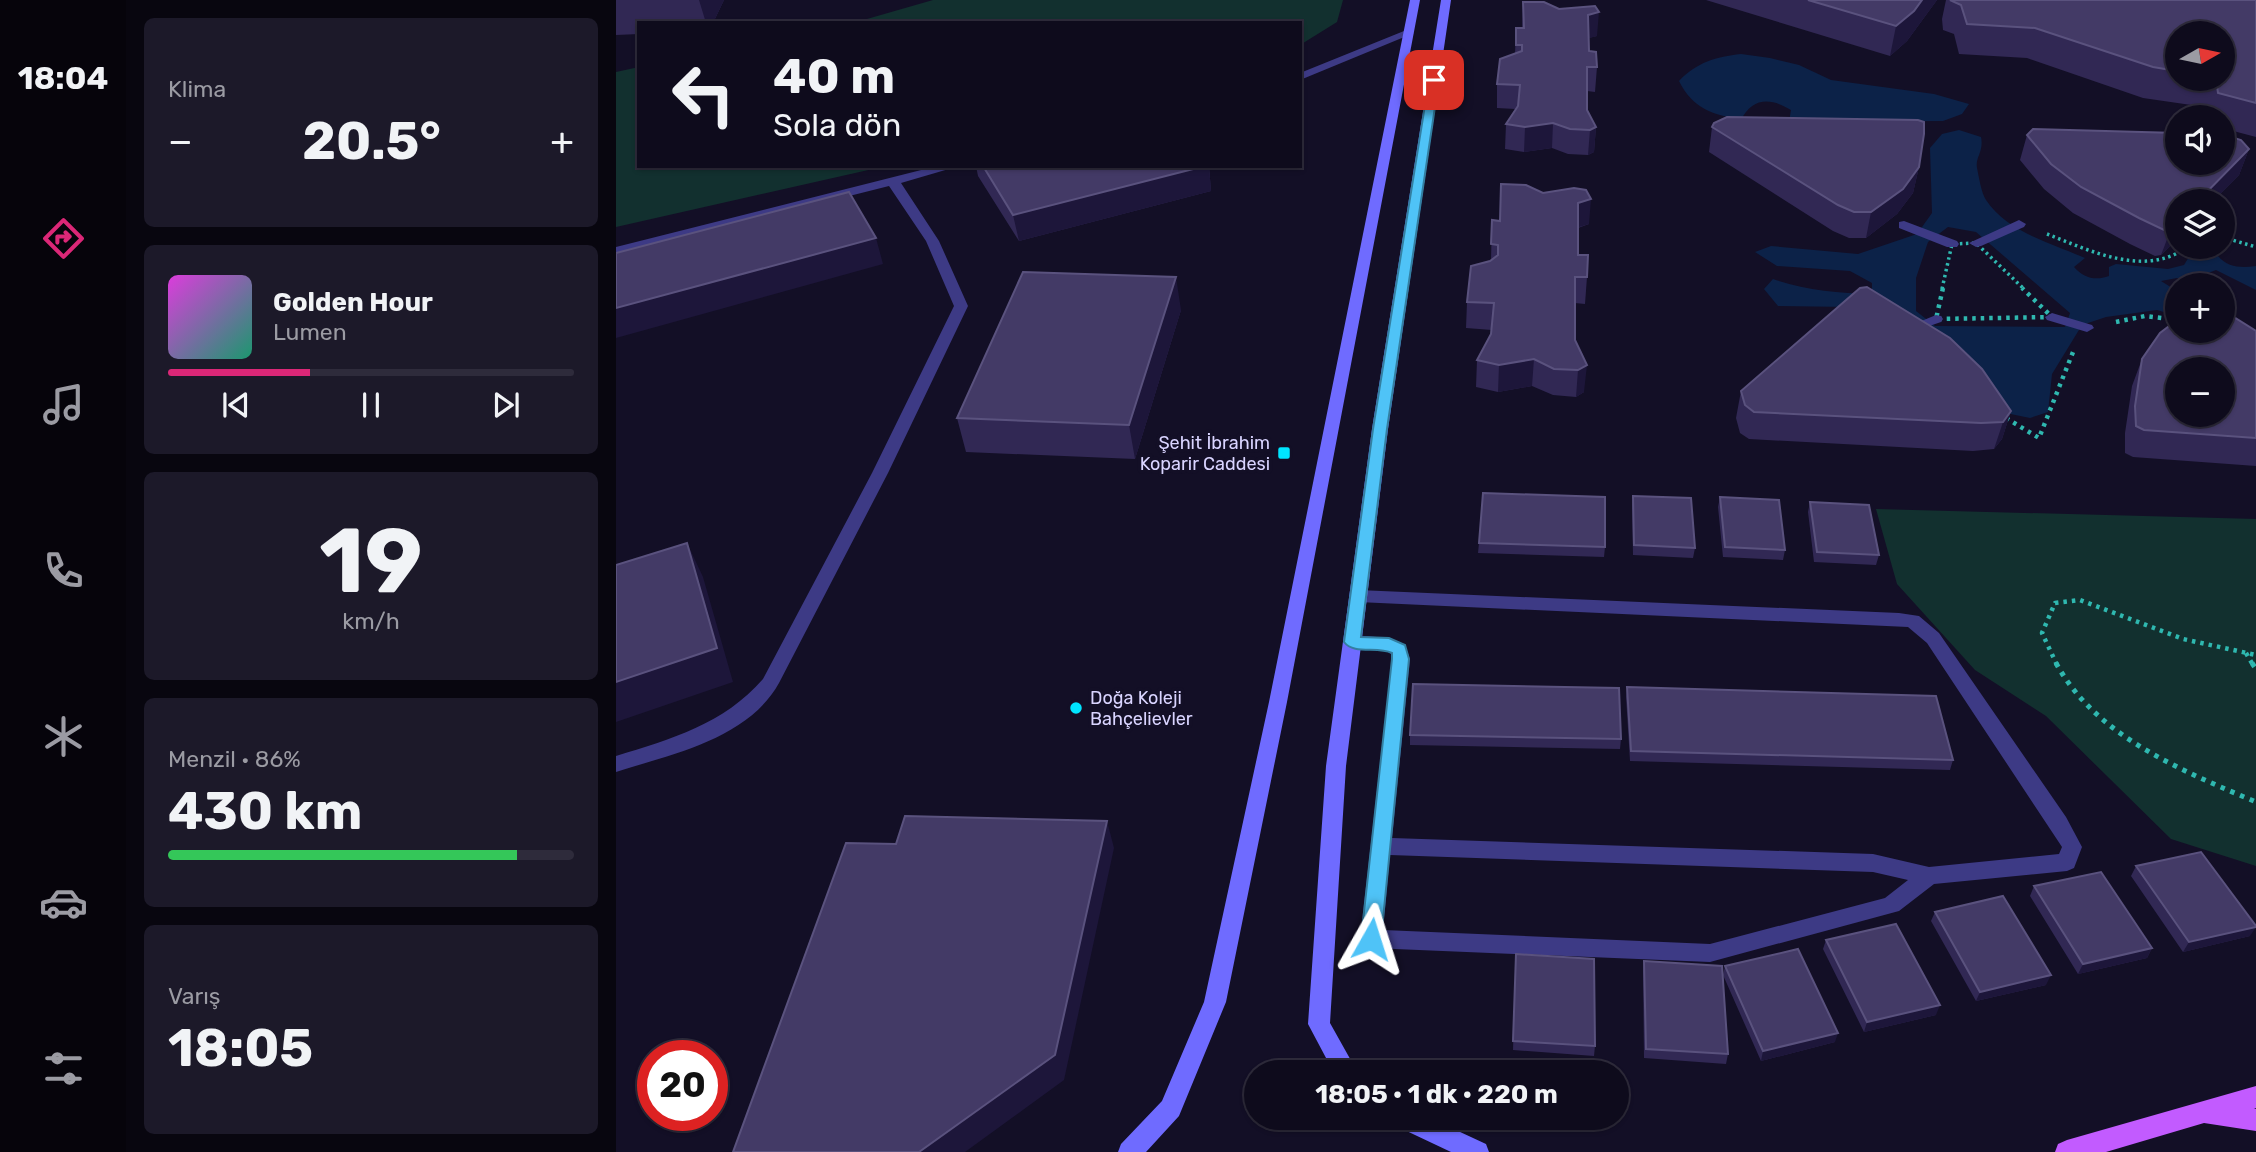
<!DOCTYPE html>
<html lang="tr">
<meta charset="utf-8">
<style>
:root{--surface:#0e0b1c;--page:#1c1929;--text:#f1f3f6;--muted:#9b9ba3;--line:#2e2b3b;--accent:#db2777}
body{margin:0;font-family:Rubik,sans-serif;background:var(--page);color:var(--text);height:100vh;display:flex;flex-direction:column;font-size:26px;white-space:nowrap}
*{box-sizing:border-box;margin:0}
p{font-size:23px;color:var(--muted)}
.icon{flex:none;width:38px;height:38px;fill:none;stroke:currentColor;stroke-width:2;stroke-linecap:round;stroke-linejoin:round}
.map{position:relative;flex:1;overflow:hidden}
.details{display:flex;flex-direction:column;gap:18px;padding:18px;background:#08060f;width:490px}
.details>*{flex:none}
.hud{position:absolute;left:21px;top:21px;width:665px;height:147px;border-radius:0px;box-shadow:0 2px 5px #0004,0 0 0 2px var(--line);background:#0e0b1c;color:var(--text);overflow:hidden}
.needle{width:46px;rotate:81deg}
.buttons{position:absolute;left:1549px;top:21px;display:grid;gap:14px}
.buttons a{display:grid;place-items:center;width:70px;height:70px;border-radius:50%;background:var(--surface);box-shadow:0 2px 5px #0004,0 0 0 2px var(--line);font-size:35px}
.speed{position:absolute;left:21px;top:1040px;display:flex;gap:14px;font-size:35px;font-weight:700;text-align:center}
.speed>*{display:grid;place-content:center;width:91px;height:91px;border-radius:50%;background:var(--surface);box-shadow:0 2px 5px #0004,0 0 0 2px var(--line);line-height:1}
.speed .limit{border:10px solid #d22;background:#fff;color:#111}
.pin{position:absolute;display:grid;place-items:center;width:60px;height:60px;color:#fff;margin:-30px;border-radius:14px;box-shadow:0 4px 10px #0006}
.me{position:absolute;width:77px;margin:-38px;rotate:6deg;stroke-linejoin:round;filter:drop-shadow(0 0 5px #0008)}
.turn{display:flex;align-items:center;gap:24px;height:147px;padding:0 21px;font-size:32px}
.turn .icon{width:91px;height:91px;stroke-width:2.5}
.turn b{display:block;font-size:49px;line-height:60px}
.big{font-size:52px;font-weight:700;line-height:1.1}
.details .widget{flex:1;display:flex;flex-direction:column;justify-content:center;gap:10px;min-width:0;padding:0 24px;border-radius:10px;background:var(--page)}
.details .dial{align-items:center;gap:0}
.dial b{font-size:91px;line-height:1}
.song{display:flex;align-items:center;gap:21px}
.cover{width:84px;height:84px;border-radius:10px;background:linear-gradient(135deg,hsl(300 70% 55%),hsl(160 70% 35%))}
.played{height:7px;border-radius:4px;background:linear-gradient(90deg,var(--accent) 35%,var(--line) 35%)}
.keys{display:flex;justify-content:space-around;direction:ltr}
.heat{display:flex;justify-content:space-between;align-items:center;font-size:38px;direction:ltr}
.charge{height:10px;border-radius:5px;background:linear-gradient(90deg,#34c759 86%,var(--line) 0)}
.trip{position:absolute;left:628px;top:1060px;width:385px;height:70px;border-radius:35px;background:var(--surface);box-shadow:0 2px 5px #0004,0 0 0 2px var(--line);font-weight:700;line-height:70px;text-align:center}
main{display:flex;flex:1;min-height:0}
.menu{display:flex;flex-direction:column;width:126px;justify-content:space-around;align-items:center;background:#06040b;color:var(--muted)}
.menu .icon{width:49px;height:49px}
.menu .on{color:var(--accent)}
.menu b{font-size:32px;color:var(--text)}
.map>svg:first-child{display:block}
.green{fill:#12302f}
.water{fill:#0c2248;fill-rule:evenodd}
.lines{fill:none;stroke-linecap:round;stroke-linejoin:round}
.path-far2{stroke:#2fb8b0;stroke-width:3.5;stroke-dasharray:2.5 3.5;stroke-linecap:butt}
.path-far1{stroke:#2fb8b0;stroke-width:4.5;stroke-dasharray:3.5 5;stroke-linecap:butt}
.path{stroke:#2fb8b0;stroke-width:5;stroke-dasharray:4.5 6;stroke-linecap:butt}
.lane{fill:#3d3a85;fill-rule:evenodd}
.street{fill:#3d3a85;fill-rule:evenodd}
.secondary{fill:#6f6bff;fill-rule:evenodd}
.primary{fill:#c25bff;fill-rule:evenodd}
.wall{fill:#312854;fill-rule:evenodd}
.shaded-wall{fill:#1d163a}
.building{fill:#433a66;stroke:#5a527e;stroke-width:2;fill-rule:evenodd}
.route{fill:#4fc3f7;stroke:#337fa1;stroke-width:2}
.poi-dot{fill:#00e5ff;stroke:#130f26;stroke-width:2.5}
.labels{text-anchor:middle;stroke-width:7;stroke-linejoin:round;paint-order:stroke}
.poi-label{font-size:18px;fill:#d9d4ff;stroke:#130f26;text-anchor:end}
</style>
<main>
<nav class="menu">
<b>18:04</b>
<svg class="icon on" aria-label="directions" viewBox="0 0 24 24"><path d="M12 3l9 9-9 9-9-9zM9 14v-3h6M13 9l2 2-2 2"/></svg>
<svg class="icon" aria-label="music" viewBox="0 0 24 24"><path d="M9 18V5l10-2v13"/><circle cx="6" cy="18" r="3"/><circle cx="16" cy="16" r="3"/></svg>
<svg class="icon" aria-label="phone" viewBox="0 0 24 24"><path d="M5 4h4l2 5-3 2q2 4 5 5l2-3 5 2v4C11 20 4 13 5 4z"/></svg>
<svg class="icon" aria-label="climate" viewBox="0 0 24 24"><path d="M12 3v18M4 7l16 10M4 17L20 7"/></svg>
<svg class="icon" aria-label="car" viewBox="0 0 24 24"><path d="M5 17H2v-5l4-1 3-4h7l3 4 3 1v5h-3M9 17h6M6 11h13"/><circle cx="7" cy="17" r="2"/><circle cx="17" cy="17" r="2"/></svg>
<svg class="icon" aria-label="filters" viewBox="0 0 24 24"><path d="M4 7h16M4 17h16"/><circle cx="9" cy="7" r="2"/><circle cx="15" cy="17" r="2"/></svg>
</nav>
<section class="details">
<div class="widget"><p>Klima</p>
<div class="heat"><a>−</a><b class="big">20.5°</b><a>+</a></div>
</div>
<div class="widget">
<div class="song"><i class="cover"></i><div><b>Golden Hour</b><p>Lumen</p></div></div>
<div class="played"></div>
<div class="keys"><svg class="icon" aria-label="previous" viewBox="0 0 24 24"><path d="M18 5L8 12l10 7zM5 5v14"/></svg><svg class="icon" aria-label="pause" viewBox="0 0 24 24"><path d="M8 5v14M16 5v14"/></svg><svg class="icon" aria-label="next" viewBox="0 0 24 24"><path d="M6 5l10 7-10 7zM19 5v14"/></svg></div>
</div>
<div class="widget dial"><b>19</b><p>km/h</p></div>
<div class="widget"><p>Menzil · 86%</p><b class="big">430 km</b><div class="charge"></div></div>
<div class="widget"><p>Varış</p><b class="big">18:05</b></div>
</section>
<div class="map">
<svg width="1640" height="1152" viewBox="0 0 1640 1152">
<rect width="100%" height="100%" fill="#130f26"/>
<path class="green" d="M317,0H727L721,22L684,45V23H237Z
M23,67V166H270L0,227V72Z
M1260,509L1640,519V866L1555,839L1430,716L1359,670L1281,584Z"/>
<path class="water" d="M1125,54L1154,58L1183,65L1215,80L1318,94L1353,104L1346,114L1327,121L1173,122L1175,110C1154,97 1136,98 1125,120C1096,114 1077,109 1063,81C1081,62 1100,57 1125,54Z
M1343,130L1365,137C1368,152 1359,157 1361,168C1363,177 1365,192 1370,200C1391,232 1437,244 1469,258L1458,267C1468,278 1479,281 1493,276V267L1500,264L1552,269L1568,265L1579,247H1606L1607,242L1613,243L1603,250L1602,256C1612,268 1626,268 1640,266V290L1600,270L1571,281L1561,278L1545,281L1561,291V316L1541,310L1490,317L1466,325L1436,374L1432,412L1414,418L1385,412L1235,307L1162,306L1148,289L1157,279C1188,290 1222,293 1256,294V283L1234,271L1161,266L1139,252L1155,246L1242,254L1301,234L1316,213L1314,148L1326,134ZM1332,227L1360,232L1454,313L1449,327L1319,326L1300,311V278L1312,242Z"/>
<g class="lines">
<path class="path-far2" d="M1431,234C1475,251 1529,278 1571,247
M1606,237L1640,247
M1326,289L1336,244L1360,243L1408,289"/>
<path class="path-far1" d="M1327,288L1320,319L1436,317L1406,288
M1500,322L1529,316L1561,320
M1390,418L1423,438L1457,352
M1630,653L1637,665
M1441,665L1426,633L1439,603L1464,600L1567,639L1640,655"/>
<path class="path" d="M1440,663C1480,737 1567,771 1640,802
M1636,663L1640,669"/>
<path class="lane" d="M788,31L798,33L684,80V73Z
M321,166H343L285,183L323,241L352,306L272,473L163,683C132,739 56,754 0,772V756C55,739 108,724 147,679L256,473L338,306L310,241L273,186L0,255V247Z
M742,590L1283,613L1303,616L1323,633L1450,817L1466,847L1458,868L1451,871L1318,884L1283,911L1094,962L755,948L747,946L744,939L776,659L775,654L770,651L730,647L727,642L730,637L736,635L773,638L789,645L794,659L776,838L1257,854L1313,867L1443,854L1446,847L1311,643L1292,627L742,602L736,600L733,596L736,592ZM774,855L1257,872L1292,880L1269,898L1094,944L767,930Z"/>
<path class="street" d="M1403,220L1410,224L1408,227L1365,246L1360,247L1353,243Z
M1288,221L1341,241L1343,244L1341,247H1331L1283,228V222Z
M1436,313L1476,325L1478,328L1471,332L1431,320L1429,317Z
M1320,315L1325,316L1327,319L1325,322L1293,333L1286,329Z"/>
<path class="secondary" d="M794,0H804L671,702L610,1002L563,1116L530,1152H502L505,1144L546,1101L588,1002L653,702Z
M825,0H835L772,429L730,766L714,1023L742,1073H718L692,1024L710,766L756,429Z
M776,1118H814L870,1144L873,1152H835L780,1126Z"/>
<path class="primary" d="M1640,1086V1108L1638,1109H1640V1131L1588,1123L1490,1152H1439L1442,1144L1451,1140Z"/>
</g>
<path class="wall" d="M0,0H108L97,23H23V34L0,35Z
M1090,0H1321L1291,41L1274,56Z
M1330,0H1640V137L1606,128V117H1590L1589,107L1527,98L1411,58L1343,54L1338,34L1327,30L1326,19ZM1561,33L1606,79H1561Z
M907,2L981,36L972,38L973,51L981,67L979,92L971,91V110L980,127L978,152L972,155L952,154L936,148L908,152L889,149L890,124L899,109L881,108V84L899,54L900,28H906Z
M1096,127L1303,167L1297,193L1281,214L1250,238H1233L1217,231L1093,152Z
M1411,135L1633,149L1623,175L1597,201H1561V239L1545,255L1539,256L1514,244L1457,213L1428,189L1404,160Z
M360,166H593L595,191L403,241L362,176Z
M885,184L973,224L962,228V255L971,277L969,304L959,303V340L968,392L960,397L937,395L916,386L882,392L860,387L861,360L875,334L876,330L850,328L851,302L875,260L876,220H884Z
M565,310L519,459L350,452L341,418Z
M1640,331V466L1517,457L1509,453V433L1516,386L1526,359Z
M1125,391L1395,411L1386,439L1378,449L1357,451L1133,439L1124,433L1120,418Z
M1017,496L1079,548L1077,558L1017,555L1016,505Z
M1104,497L1169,550L1167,560L1107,557L1102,507Z
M1194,502L1263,555L1260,565L1198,562L1192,512Z
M863,543L989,547L988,557L862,553Z
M1011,687L1337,760L1334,770L1014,761L1010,697Z
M794,735L1005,739L1004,749L794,745Z
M1520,866L1634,936L1567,952L1515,876Z
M1418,886L1536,948L1531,958L1462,974L1414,896Z
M1319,912L1430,985L1360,1001L1315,921Z
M1210,940L1320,1015L1248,1032L1207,949Z
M900,954L979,1046L978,1056L897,1050Z
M1028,961L1112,1054L1110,1064L1028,1058L1027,971Z
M1109,966L1219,1042L1145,1061L1107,975Z"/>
<path class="shaded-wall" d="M83,0H108L97,23H90Z
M1306,0H1321L1291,41L1274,56L1280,26Z
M983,12L981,36L970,39L972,15Z
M937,123L936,148L908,152L909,127Z
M980,127L978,152L972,155L974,130Z
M1633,149L1623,175L1597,201H1582Z
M589,166H593L595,191L403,241L397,215Z
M1303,167L1297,193L1281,214L1250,238L1255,212Z
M975,199L973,224L960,228L962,203Z
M1561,223V239L1545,255L1555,229Z
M260,238L267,264L0,338V308Z
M560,277L565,310L519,459L513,425Z
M918,359L916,386L882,392L883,365Z
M971,365L968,392L960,397L962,370Z
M1395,411L1386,439L1378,449L1387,422Z
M71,543L87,577L117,682L0,722V682Z
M491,821L498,848L448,1080L349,1152H303Z
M1640,927L1634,936L1567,952L1573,942Z
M1536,948L1531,958L1462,974L1467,964Z
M1435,975L1430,985L1360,1001L1364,992Z
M1324,1005L1320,1015L1248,1032L1251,1022Z
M1222,1033L1219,1042L1145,1061L1147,1051Z"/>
<path class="building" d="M1192,0H1306L1298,11L1280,26Z
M1334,0H1640V103L1602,93L1600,79H1606V33H1561V71L1537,67L1419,28L1351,24L1345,5Z
M907,2H928L943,9L979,6L983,12L972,15L973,51L980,52L981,67H971V110L980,127L974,130L954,129L937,123L909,127L890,124L902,106L904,85L881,84L884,59L906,51V45H900V28H908Z
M1111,117L1302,120L1308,122V134L1303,167L1287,189L1255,212H1238L1222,205L1096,127L1098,123Z
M1417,129L1561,133V163H1606V134L1625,140L1633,149L1582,201H1561V223L1555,229L1548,230L1523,218L1465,187L1435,164L1411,135Z
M367,166H589L397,215Z
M885,184L910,185L927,193L958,188L970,190L975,199L962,203V255H972L971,277H959V340L971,365L962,370L938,369L918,359L883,365L861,360L875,334L878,303L851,302L855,266L874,261L882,255V245L875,244L876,220L884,221Z
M233,192L260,238L0,308V253Z
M407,272L560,277L513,425L341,418Z
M1251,287L1334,338L1366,369L1395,411L1387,422L1365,423L1138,412L1129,405L1125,391L1244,288Z
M1606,312L1616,316L1640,331V438L1528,430L1520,426L1519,406L1526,359L1544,333L1561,320V331H1606ZM1561,369H1606V415H1561Z
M867,493L989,497V547L863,543Z
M1017,496L1075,498L1079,548L1018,545Z
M1104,497L1163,500L1169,550L1109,547Z
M1194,502L1253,505L1263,555L1201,552Z
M71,543L101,648L0,682V565Z
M797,684L1003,688L1005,739L794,735Z
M1011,687L1320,696L1337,760L1015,751Z
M289,816L491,821L439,1055L303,1152H117L230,843L280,844Z
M1585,852L1640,926V927L1573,942L1520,866Z
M1485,872L1536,948L1467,964L1418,886Z
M1387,896L1435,975L1364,992L1319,912Z
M1280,924L1324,1005L1251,1022L1210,940Z
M1182,949L1222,1033L1147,1051L1109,966Z
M900,954L978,959L979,1046L897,1041Z
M1028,961L1106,966L1112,1054L1030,1049Z"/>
<path class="route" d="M818,77L823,80L771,429L745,637L773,638L789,645L793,659L765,939L762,945L755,948L748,945L745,939L776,659V653C761,646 738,655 728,642L757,429L813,80Z"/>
<g class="poi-dot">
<rect x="661" y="446" width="14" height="14" rx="3.5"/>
<circle cx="460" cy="708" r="7"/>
</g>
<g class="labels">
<g class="poi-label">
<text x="654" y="449">Şehit İbrahim<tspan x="654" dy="21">Koparir Caddesi</tspan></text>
<text x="474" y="704" text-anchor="start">Doğa Koleji<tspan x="474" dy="21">Bahçelievler</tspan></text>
</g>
</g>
</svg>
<div class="buttons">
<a><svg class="needle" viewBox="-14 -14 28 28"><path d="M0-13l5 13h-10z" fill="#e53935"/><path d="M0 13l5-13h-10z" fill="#9b9ba3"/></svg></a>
<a><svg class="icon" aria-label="sound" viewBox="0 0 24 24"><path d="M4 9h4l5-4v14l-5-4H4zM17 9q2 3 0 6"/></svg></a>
<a><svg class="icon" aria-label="layers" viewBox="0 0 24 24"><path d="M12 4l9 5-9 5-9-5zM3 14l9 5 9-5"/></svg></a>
<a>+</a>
<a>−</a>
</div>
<div class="speed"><div class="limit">20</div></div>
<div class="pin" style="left:818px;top:80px;background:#d93025"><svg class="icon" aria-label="arrive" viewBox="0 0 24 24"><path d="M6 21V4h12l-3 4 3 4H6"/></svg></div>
<svg class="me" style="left:755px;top:939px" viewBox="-20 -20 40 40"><path d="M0-17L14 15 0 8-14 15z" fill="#4fc3f7" stroke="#fff" stroke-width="4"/></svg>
<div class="trip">18:05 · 1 dk · 220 m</div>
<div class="hud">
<div class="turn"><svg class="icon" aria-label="left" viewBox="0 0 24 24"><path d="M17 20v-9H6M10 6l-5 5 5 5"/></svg><div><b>40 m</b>Sola dön</div></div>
</div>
</div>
</main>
